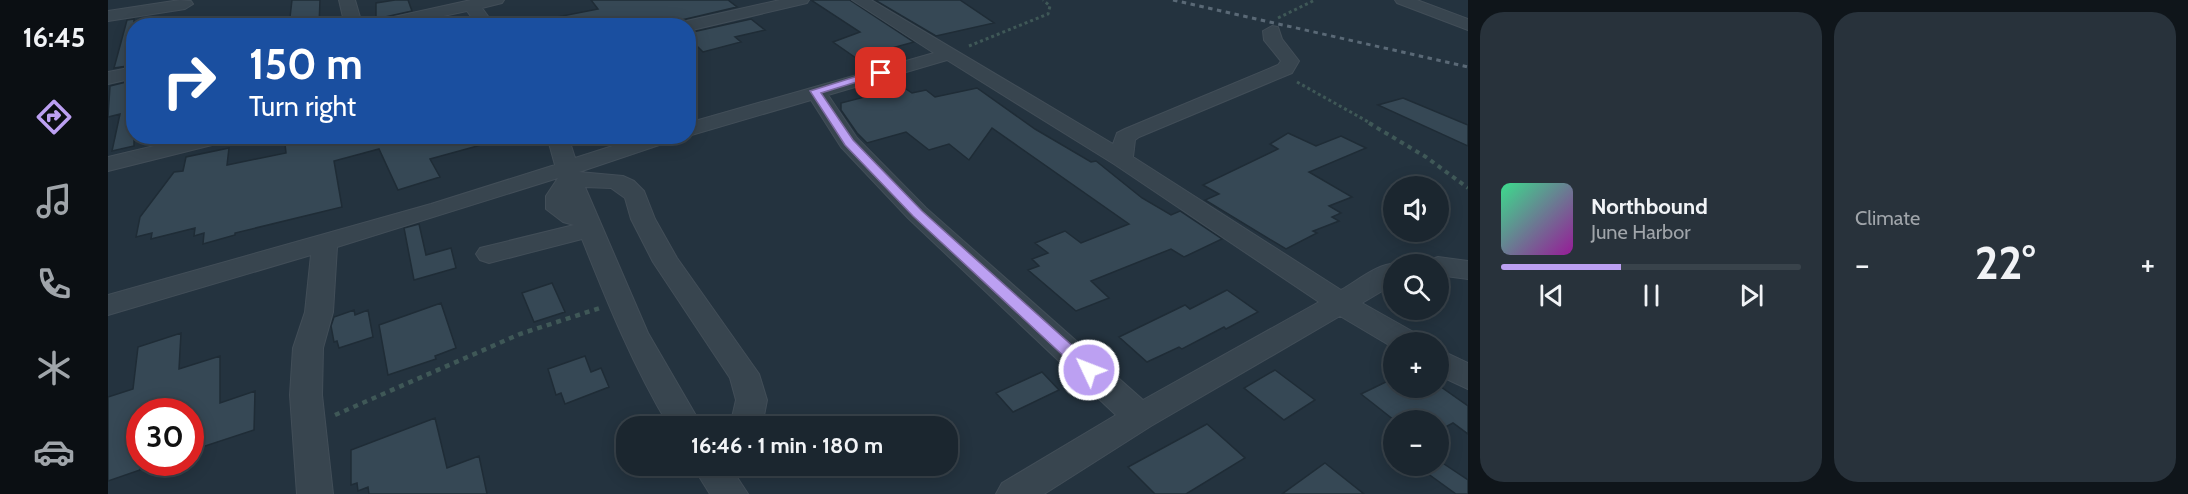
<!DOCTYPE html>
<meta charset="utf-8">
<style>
:root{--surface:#1b262f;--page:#28323b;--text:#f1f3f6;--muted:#a0a5aa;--line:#39434b;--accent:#bca0f2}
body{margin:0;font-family:Cabin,sans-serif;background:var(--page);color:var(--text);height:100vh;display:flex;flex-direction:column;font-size:22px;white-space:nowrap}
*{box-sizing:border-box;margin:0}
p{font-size:20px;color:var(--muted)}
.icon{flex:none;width:33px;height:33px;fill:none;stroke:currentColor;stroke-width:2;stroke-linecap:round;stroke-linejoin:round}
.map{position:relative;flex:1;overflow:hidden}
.drawer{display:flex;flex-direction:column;gap:12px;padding:12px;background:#0f151a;width:720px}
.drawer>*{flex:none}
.top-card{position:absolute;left:18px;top:18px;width:570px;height:126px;border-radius:24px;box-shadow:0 3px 15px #0003,0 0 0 2px var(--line);background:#1a4fa0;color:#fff;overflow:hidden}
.tools{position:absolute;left:1275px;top:176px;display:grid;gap:12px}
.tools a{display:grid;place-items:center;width:66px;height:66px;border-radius:50%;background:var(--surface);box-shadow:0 3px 15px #0003,0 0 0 2px var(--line);font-size:30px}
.speed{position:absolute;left:18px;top:398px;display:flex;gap:12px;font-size:30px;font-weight:700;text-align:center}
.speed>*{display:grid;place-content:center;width:78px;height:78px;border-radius:50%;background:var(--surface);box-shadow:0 3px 15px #0003,0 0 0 2px var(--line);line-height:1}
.speed .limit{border:9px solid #d22;background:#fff;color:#111}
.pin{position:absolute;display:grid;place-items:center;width:51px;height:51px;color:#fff;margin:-26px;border-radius:12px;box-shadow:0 3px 9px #0006}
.me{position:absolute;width:66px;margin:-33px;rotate:313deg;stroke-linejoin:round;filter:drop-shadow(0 0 4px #0008)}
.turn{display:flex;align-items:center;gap:21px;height:126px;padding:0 24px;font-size:27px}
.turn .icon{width:78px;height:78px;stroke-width:2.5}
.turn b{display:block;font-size:42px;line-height:51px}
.big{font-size:45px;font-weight:800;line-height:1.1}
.drawer .card{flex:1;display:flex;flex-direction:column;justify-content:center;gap:9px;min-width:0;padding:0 21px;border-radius:24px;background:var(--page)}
.song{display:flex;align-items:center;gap:18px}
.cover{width:72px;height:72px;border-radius:9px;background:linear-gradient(135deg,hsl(150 70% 55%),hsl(300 70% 35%))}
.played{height:6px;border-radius:3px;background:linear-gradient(90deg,var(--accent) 40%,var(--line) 40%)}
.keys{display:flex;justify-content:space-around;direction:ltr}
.heat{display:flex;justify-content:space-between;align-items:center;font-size:33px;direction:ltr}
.drawer .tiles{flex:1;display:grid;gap:12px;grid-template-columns:repeat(2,1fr)}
.trip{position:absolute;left:508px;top:416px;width:342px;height:60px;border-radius:24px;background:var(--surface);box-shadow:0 3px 15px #0003,0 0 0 2px var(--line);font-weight:800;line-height:60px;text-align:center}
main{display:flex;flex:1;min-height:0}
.menu{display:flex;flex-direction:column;width:108px;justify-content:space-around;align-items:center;background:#0b0f13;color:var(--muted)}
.menu .icon{width:42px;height:42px}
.menu .on{color:var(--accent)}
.menu b{font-size:27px;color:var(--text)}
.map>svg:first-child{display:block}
.building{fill:#364855;stroke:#1f2c36;stroke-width:1.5}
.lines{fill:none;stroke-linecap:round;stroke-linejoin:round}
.minor-casing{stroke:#424e58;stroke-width:2}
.path-far2{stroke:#3f5857;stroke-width:3;stroke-dasharray:3 3;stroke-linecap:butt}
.path-far1{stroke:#3f5857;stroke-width:4;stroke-dasharray:4.5 4.5;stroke-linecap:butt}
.path{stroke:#3f5857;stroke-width:4.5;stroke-dasharray:5 5;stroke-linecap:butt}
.minor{fill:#38454f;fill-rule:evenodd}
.rail{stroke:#5a6976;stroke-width:3;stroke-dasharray:4.5 4.5;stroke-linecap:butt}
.route{fill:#bca0f2;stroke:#7a689d;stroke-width:1.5}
</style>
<main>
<nav class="menu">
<b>16:45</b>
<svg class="icon on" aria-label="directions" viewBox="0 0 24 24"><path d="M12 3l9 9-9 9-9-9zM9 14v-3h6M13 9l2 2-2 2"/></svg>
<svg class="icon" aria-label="music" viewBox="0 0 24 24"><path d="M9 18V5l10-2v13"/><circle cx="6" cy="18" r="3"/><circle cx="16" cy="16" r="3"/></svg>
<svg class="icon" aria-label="phone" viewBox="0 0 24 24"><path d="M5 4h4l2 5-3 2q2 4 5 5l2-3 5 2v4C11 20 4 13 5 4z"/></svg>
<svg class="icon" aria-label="climate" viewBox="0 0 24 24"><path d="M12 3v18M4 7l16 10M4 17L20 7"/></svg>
<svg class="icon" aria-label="car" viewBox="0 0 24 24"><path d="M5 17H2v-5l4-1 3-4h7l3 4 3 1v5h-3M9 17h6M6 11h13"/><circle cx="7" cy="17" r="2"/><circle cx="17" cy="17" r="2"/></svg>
</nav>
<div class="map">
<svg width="1360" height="494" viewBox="0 0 1360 494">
<rect width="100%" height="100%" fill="#24333f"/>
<path class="building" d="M184,0H212L211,26H181Z
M287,0H300L304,11L268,19V3Z
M483,0H620L629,7L574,20L570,26H450L449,17L490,9Z
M703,0H742L806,42L748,58L725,42L752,32Z
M767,0H852L886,23L828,36Z
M26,19V65L6,68L19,20Z
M643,19L657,30L627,37L633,42L595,52L590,47L580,49V33Z
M26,80V146L4,151L12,114L0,117L2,86Z
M795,87L804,93L818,90L827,97L869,88L927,129L983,162L988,161L1034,198L1063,215L1072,211L1114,239L1076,257L1063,249L983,281L1001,298L968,311L920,270L931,266L924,259L940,253L927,243L957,231L973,243L1021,224L884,128L861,160L841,144L821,150L798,132L759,143L749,133L733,110V103Z
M1295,98L1360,125V146L1270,105Z
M1180,133L1208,146L1233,136L1258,148L1201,172L1244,197L1221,206L1233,213L1224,217L1231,221L1205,231L1209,233L1178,249L1097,200L1111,194L1095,185L1170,149L1162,144Z
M211,136H383L384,142L322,159L332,177L290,190L271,149L226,161L234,207L127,233V235L95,244L96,233L86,236L87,228L43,239L44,233L28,237L32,217L66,172L75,171L78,157L121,148L119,165L178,153L177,144Z
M311,224L318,255L343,248L348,268L306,280L296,228Z
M444,283L457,312L426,322L414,293Z
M1119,290L1150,312L1118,329L1116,327L1074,349L1071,347L1039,362L1011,337L1077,305L1082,309Z
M333,303L348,348L327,356L328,359L280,375L271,325Z
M246,310L247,315L260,310L265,337L231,348L229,341L226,342L223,326L226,317Z
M73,333L71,369L112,356V403L147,391L146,430L82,451V411H32V470L0,481V397L25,389L30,347Z
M477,356L483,372L493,368L501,387L457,404L453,393L448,395L440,369Z
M1167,370L1207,400L1176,420L1136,388Z
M934,372L951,390L905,412L888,393Z
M1286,378V387H1333L1360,406V434L1345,423L1330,431V420H1286L1253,394Z
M327,418L339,468L371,456L379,494H261L260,487L250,491L249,483L243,485V450Z
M1099,424L1137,458L1078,494H1047L1020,467Z
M1333,462L1360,480V494H1348L1319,473Z
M1217,463L1256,494H1174Z"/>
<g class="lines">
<g class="minor-casing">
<path id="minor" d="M72,0L83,1L85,4L77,9L0,21V11Z
M231,0H247L254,24L363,0H396L394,3L374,8L387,26H370L359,11L288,26H237Z
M672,0H701L699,3L580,31V26H572L574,22Z
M744,0H763L1005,144L1009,133L1017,129L1170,65L1173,61L1156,40L1155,31L1164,26L1170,27L1174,39L1191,61L1184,73L1031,137L1027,140L1025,157L1233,290C1248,282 1272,261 1290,264H1286V284L1254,303L1309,334L1314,342H1286V348L1232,316L1043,426L936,494H888L894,483L1008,415L800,218L733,147L703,100L580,136V123L826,53ZM839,60L1006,164L1211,302L1035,400L818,208L749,138L720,95Z
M1287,0H1309L1360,19V30L1289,3Z
M26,67V78L0,84V72Z
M88,136H127L124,140L0,171V157Z
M439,136H460L467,158L536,136H569L566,140L471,172L515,176L526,181L536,191L547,219L569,258L651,374L659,400L654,426H622L628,400L622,378L545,262L523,219L517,198L503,188L477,187L540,333L594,426H561C525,366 500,304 474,239L381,263L372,260L368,254L372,248L466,225L455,222L438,209V196L450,178L229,247L225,312L215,348L214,395L225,494H189L182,395L185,348L197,312L203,255L0,315V295L323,204L447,165Z
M1330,257L1360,261V279L1330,275V264H1318L1321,260Z
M1330,349L1360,363V389L1330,375Z
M584,465H621L640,494H602Z"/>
</g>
<path class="path-far2" d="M1170,18L1207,0
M861,46L940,14L942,6L935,0
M1189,82L1264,124"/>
<path class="path-far1" d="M1261,123L1318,157L1360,188"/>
<path class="path" d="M227,415L412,334L492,308"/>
<use href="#minor" class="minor"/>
<path class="rail" d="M1065,0L1360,67"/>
</g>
<path class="route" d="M769,70L778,73L713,93L745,140L814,211L987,366L989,370L987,375H976L805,216L737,145L702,91Z"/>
</svg>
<div class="tools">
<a><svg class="icon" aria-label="sound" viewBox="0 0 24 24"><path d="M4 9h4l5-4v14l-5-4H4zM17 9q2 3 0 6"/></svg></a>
<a><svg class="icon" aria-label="search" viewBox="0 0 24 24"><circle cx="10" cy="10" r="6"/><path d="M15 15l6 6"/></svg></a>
<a>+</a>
<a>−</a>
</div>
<div class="speed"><div class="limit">30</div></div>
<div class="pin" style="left:773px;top:73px;background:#d93025"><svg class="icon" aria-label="arrive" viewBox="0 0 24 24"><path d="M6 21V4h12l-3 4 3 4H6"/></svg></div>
<svg class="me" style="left:981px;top:370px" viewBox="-20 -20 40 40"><circle r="17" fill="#bca0f2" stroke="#fff" stroke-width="3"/><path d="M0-11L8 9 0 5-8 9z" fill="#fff"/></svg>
<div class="trip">16:46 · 1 min · 180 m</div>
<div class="top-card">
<div class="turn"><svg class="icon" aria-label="right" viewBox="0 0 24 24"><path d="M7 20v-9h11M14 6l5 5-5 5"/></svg><div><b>150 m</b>Turn right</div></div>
</div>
</div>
<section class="drawer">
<div class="tiles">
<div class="card">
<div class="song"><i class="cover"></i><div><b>Northbound</b><p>June Harbor</p></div></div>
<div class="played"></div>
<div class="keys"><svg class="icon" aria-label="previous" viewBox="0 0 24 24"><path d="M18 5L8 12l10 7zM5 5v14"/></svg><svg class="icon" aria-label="pause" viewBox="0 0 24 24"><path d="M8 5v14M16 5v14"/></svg><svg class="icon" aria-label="next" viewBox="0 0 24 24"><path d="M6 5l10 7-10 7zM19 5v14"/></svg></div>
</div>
<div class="card"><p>Climate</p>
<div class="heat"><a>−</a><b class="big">22°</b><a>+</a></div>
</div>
</div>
</section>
</main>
